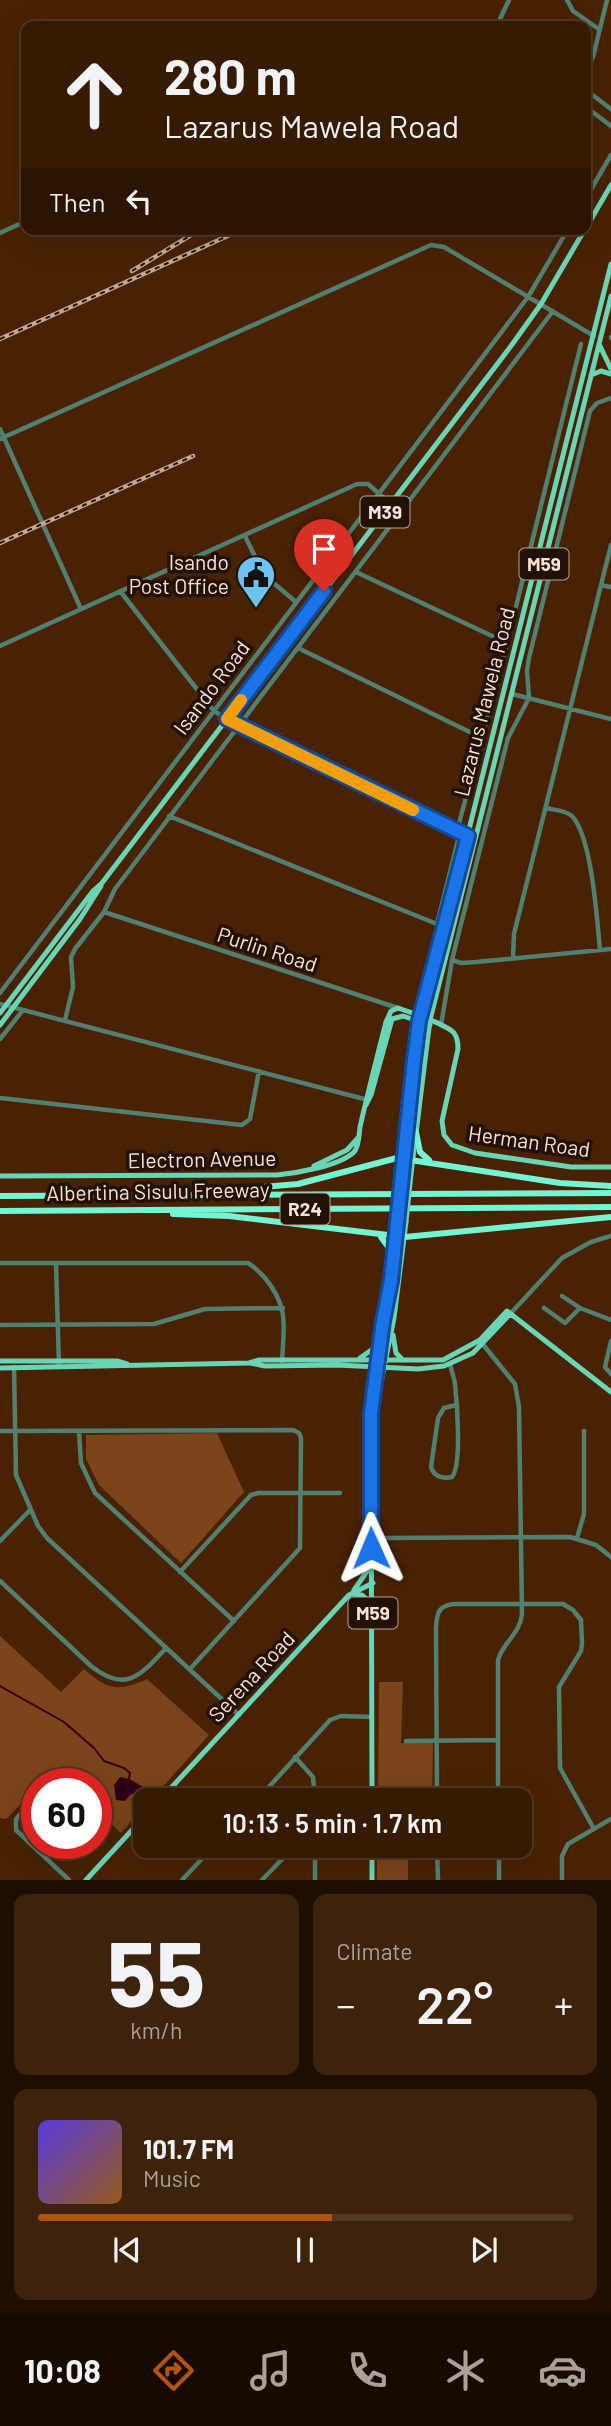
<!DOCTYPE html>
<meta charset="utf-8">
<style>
:root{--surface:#361a02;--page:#3d230c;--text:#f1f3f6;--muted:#aaa199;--line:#503824;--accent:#b45309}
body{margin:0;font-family:Barlow,sans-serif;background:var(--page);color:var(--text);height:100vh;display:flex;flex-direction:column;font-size:26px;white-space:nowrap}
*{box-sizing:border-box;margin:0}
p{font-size:23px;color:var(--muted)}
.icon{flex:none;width:38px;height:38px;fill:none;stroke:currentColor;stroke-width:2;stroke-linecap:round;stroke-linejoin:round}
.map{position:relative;height:1880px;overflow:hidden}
.drawer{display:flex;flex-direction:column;gap:14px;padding:14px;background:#1e0e01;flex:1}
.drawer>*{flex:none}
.top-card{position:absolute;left:21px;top:21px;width:570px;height:214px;border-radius:14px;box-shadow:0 7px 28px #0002,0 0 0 2px var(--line);background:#361a02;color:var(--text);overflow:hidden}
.speed{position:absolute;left:21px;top:1768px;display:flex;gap:14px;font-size:35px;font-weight:700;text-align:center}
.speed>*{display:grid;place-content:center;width:91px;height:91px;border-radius:50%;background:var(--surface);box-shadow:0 7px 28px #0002,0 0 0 2px var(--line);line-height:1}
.speed .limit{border:10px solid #d22;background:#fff;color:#111}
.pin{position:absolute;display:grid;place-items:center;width:60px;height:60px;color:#fff;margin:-72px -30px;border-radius:50% 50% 50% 0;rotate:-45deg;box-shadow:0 0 7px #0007}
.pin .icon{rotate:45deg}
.me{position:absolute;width:77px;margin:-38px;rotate:359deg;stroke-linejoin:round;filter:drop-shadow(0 0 5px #0008)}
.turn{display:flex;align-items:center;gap:24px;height:147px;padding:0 28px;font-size:32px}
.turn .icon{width:91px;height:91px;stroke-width:2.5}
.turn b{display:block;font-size:49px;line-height:60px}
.then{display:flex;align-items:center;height:66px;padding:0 28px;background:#0003;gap:14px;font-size:26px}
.big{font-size:52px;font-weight:600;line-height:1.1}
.drawer .tile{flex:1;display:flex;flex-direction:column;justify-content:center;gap:10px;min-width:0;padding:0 24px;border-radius:14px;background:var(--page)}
.drawer .dial{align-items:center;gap:0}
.dial b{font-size:91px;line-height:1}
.song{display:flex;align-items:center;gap:21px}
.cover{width:84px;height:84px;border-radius:10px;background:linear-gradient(135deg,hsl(250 70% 55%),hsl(30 70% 35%))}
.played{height:7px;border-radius:4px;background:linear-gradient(90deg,var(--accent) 55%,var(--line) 55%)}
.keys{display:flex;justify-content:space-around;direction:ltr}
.heat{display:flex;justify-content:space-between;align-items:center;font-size:38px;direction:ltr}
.drawer .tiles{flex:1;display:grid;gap:14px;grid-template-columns:1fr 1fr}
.tile:last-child{grid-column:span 2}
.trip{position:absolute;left:133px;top:1788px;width:399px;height:70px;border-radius:14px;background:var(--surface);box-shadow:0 7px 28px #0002,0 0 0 2px var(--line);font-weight:600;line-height:70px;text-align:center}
.tabs{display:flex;height:112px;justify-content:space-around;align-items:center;background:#160a01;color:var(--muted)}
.tabs .icon{width:49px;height:49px}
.tabs .on{color:var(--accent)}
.tabs b{font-size:32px;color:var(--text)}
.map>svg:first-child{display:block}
.green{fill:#7b441a}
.water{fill:#2e0319}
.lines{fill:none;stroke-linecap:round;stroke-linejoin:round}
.stream{stroke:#2e0319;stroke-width:2}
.minor{stroke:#518073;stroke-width:4.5}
.major{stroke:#6ad4b7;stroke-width:5}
.highway{stroke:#73f4d3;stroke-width:6}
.rail-casing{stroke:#c5a893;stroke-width:4.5}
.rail{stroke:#221106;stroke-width:2;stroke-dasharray:5;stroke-linecap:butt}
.major-bridge{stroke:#6ad4b7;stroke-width:5}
.route-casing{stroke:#114b97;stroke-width:18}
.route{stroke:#1a73e8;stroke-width:12}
.slow{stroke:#f59e0b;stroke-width:12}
.labels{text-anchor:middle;stroke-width:7;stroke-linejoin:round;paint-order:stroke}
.shield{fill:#221106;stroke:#bba395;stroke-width:2}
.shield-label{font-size:19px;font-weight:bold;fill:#fce2d2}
.poi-label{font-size:21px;fill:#fce2d2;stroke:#221106;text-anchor:end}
.street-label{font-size:21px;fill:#fce2d2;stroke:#221106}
</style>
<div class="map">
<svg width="611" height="1880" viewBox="0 0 611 1880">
<rect width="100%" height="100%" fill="#482203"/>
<path class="green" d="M217,1433L244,1492L181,1563L99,1485L86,1459V1435Z
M0,1636L61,1692L84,1669C108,1690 117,1692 147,1679L209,1735L150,1801H145V1806L121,1833L96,1810V1783H69L66,1781L45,1779L41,1783H37V1788L6,1819L0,1818Z
M379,1682H403L401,1743H433L432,1801H378Z
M377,1846H432V1850H408V1880H377Z"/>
<path class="water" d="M120,1777L129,1779L145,1788L130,1795L125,1801L116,1800L114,1785Z"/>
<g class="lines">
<path class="stream" d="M0,1686L64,1722L94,1748L104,1761L124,1768L130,1773L129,1779
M142,1790L152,1799"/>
<path class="minor" d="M567,0L573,11L600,30
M457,26L470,23L480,26
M503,26L500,19L509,0
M586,69L593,57L607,0
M586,90L611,109
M586,107L611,126
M586,198L611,155
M0,233L26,221
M611,337V338
M0,429L81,609
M0,439L431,245L444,247L594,336
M245,536L264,575L296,602
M356,572L507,643
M601,585L611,587
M120,591L214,711L239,726L427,817L476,837
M0,646L357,484H368L401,513
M298,648L482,738
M512,694L611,719
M546,808C554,810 565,810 572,816C592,837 597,920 600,950
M169,816L437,924L460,832
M457,831L507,643L581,344
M104,912L398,1008
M513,959L514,934L611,545
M452,960L461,963L476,962L611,949
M0,993L528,297L568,229
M0,1004L368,1100
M65,1020L73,987L71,957L75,949L104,912L115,889L553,311
M441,1025L452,960L508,738L529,698L527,671L529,658L590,411L597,403L611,398
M0,1039L23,1010
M0,1098L242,1125L250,1119L259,1071
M0,1263H248C255,1267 259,1272 265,1278C289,1307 284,1326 282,1361
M56,1264L59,1367
M562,1296L580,1308L611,1320
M544,1308L565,1323L580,1308
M510,1314L562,1258L591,1242L611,1236
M0,1325L154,1324L205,1309L283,1308
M611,1341L605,1367L611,1374
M481,1342L515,1384L519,1407L522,1614C520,1634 503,1642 498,1660V1801
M450,1363C451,1370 454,1377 455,1384C457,1402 462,1465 452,1477C443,1479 434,1477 431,1467L438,1418L444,1408L456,1405
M14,1367L16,1475L38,1526L47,1538L239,1715
M0,1431L293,1430L299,1433L301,1438L300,1548L190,1669
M79,1431L81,1463L95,1493L234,1621
M384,1538L570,1537L596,1545L611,1557
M577,1538L584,1514V1431
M0,1541L30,1510
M180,1572L251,1495L258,1493H340
M0,1581L91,1666C126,1694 141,1675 166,1648
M406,1741L498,1740
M295,1757L313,1777L315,1801
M37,1795L16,1819V1830L69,1880
M256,1801L330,1720L341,1716L372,1717
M437,1801L436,1627C437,1612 439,1605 455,1604H563L573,1610L581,1620L582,1643L581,1651L559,1687L560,1768L594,1829
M437,1846L438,1880
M499,1846V1880
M182,1880L214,1846
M262,1880L286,1855L315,1852
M315,1880V1846
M562,1880V1856L568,1844L611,1819"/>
<path class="major" d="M586,228L611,185
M599,344L611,369
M591,375L601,371L611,374
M0,1013L93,891L102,883L511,346L541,304L585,229
M0,1025L80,919L101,886
M366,1105L371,1095L392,1019L403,1016L430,1025
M314,1166L347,1150L358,1138
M401,1174L419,1022L443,933L611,264
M411,1174L430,1020L611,296
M0,1176L277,1175C296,1173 340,1166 354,1152C359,1147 359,1134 360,1127C368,1092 377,1057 386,1022L391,1011L398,1008C410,1012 447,1025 454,1033C458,1038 458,1044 458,1049L442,1121L444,1135L452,1145L475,1153L571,1167H611
M393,1335L396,1353L403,1360
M360,1358L380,1344
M0,1361H117L127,1364
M250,1363L265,1366L337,1365L418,1369L444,1366L473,1353L510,1314
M0,1368L249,1363L259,1360H443L480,1340L507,1311L611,1392
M375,1412L394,1318L406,1222
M354,1590L372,1564
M352,1594L362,1595L373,1605
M159,1801L349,1595L373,1583
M372,1801L371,1413L383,1321L391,1281L396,1222
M372,1846V1880
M86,1880L145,1816"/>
<path class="highway" d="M416,1132L420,1152L429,1160
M204,1192L298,1184L397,1158L560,1183L611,1186
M0,1196L611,1193
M0,1211L611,1207
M173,1214L229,1216L405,1237L611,1217
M381,1237L394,1255"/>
<g class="rail-casing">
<path id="rail" d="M132,271L201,229
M0,339L243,229
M0,543L193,456"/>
</g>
<use href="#rail" class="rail"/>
<path class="major-bridge" d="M396,1222L401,1174
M406,1222L411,1174"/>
</g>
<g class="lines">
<g class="route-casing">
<path id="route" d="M324,591L227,719L468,836L419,1021L414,1060L391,1281L383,1321L371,1413V1548"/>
</g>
<use href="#route" class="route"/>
<path class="slow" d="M241,700L227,719L413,810"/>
</g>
<defs>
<g id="civic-pin" transform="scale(2.0125)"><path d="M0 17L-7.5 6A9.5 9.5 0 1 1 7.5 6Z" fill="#6bc3f2" stroke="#221106"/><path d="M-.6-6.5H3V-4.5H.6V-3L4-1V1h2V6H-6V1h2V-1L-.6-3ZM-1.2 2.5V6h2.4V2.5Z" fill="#111"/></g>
</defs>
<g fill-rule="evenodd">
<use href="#civic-pin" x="256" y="575"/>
</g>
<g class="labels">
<g class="shield">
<rect x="360.5" y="496.5" width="49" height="31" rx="5"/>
<rect x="519.5" y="548.5" width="49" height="31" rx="5"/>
<rect x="280.5" y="1193.5" width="49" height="31" rx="5"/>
<rect x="348.5" y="1597.5" width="49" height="31" rx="5"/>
</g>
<g class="shield-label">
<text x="385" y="519">M39</text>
<text x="544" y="571">M59</text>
<text x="305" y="1216">R24</text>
<text x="373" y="1620">M59</text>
</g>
<g class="poi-label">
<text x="229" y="570">Isando<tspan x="229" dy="24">Post Office</tspan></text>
</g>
<g class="street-label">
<text transform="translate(212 688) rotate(-53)" y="7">Isando Road</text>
<text transform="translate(485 702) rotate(-76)" y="7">Lazarus Mawela Road</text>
<text transform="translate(267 950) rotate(18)" y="7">Purlin Road</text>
<text transform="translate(529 1142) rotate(8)" y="7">Herman Road</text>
<text transform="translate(202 1160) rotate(-1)" y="7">Electron Avenue</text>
<text transform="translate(158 1192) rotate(-1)" y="7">Albertina Sisulu Freeway</text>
<text transform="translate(252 1677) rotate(-47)" y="7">Serena Road</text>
</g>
</g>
</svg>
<div class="speed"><div class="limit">60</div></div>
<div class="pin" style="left:324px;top:591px;background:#d93025"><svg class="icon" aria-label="arrive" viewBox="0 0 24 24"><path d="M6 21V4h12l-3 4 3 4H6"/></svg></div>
<svg class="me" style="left:371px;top:1548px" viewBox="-20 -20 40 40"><path d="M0-17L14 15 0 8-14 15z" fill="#1a73e8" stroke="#fff" stroke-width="4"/></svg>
<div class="trip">10:13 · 5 min · 1.7 km</div>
<div class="top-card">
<div class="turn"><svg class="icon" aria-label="ahead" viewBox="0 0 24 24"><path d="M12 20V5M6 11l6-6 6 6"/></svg><div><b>280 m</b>Lazarus Mawela Road</div></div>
<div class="then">Then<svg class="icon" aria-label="left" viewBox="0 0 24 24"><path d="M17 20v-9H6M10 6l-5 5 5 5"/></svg></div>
</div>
</div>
<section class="drawer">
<div class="tiles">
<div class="tile dial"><b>55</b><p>km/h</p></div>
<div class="tile"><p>Climate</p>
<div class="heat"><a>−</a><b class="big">22°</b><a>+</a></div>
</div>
<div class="tile">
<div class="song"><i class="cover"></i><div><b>101.7 FM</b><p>Music</p></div></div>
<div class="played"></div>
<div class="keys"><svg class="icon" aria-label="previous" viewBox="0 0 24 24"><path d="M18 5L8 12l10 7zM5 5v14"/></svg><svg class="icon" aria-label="pause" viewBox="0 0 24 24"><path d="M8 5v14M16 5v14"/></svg><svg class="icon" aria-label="next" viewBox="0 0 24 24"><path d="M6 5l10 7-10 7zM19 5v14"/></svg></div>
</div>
</div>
</section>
<nav class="tabs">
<b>10:08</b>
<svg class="icon on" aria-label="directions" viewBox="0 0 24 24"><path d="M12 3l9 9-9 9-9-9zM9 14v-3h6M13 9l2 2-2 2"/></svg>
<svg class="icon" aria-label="music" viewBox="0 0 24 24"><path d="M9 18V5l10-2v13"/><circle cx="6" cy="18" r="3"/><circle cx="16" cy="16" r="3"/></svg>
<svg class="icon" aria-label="phone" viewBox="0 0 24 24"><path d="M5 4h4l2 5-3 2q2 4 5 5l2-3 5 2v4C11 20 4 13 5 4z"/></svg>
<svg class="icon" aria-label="climate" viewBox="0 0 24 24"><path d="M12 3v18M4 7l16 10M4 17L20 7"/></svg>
<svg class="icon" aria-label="car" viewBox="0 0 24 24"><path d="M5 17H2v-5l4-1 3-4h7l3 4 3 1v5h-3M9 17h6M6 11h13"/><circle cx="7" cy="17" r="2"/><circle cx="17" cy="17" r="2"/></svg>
</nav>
